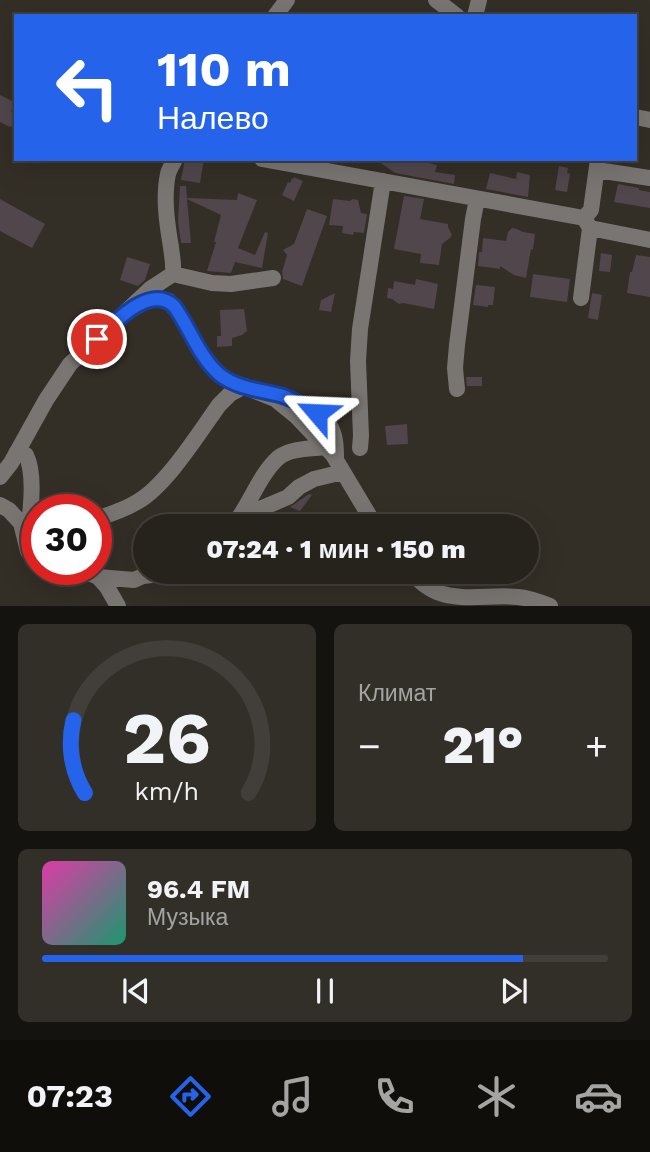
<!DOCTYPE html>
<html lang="ru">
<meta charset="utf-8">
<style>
:root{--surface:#26221c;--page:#322f29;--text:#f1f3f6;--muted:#a4a4a3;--line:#423f3b;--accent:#2563eb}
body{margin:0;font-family:"Work Sans",sans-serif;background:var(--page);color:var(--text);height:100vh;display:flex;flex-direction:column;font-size:26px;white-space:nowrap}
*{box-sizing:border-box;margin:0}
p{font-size:23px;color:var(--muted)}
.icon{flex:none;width:38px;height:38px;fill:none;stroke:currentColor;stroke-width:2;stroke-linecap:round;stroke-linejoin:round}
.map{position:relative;height:606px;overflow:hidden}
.side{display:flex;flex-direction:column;gap:18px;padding:18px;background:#15130f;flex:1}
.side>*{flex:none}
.guide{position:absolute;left:14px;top:14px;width:623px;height:147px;border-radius:0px;box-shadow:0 7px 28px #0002,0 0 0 2px var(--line);background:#2563eb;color:#fff;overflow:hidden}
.speed{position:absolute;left:21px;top:494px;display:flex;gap:14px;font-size:35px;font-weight:700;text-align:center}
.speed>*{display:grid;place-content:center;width:91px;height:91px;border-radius:50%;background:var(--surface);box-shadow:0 7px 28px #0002,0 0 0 2px var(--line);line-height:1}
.speed .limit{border:10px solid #d22;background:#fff;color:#111}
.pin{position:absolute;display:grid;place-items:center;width:60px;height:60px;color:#fff;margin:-30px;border:4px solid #fff;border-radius:50%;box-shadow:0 2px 7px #0007}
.me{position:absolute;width:77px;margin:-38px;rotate:296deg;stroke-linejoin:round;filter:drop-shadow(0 0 5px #0008)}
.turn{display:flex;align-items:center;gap:24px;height:147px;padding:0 28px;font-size:32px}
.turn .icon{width:91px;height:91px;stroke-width:2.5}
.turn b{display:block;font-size:49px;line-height:60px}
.big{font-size:52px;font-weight:800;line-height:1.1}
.side .tile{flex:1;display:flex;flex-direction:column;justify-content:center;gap:10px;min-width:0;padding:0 24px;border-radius:10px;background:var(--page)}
.side .dial{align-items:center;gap:0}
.dial svg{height:182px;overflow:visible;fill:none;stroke:var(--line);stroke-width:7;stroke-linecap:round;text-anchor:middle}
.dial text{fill:var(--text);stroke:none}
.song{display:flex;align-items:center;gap:21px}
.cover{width:84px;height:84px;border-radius:10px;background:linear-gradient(135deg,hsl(320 70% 55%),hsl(160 70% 35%))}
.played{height:7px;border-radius:4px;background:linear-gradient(90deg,var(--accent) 85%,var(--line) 85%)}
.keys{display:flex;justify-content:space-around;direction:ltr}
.heat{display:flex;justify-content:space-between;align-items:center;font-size:38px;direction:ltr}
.side .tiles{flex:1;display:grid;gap:18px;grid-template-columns:1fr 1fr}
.tile:last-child{grid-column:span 2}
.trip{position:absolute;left:133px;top:514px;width:406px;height:70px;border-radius:35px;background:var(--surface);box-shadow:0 7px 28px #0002,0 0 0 2px var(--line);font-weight:800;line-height:70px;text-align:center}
.tab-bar{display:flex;height:112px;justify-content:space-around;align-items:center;background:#0f0e0b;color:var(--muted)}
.tab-bar .icon{width:49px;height:49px}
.tab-bar .on{color:var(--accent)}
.tab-bar b{font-size:32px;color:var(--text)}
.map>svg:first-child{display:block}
.building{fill:#50464c}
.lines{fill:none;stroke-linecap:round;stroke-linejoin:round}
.minor{stroke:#797572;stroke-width:16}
.route-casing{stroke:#184099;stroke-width:18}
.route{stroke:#2563eb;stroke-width:12}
</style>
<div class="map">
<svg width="650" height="606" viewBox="0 0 650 606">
<rect width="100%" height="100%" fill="#332e26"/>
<path class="building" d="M0,95L16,103L11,111L16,114V125L10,127L0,122Z
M185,159H204L200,183L181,180Z
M375,159H413L437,165L435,172L455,175L454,184L395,173Z
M559,166L568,168L567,173L570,174L567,192L555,190Z
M517,172L530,175L528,197L486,189L490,173L516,179Z
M294,177L303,181L294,201L282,195L288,182L290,183L292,178L294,179Z
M618,184L639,188V190L650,192V208L614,202Z
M180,186H186L187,198L237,200L238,193L257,200L238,248L255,255L265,232L268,233L262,268L235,262L231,273L207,271L216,242H214L221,215L187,199L191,243H181L178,222Z
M404,196L424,199L420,219L448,224V227L452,235L450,238L442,244L439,265L420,263L421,254L394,249Z
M0,199L45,224L32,248L0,231Z
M333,199L350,201L353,199L358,200L361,213L367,214L364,233L354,232L353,235L342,233L343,226L329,225Z
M307,209L327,216L302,286L283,279L282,272L287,255L283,250L294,244Z
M512,228L517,229L523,232L535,234L533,250L531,249L526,278L514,275L500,266V269L478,266L479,252H482L483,238L506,241L508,232Z
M601,253L612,255L610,272L599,271Z
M636,255L650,257V297L627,293L630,272H632Z
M127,257L150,264L145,280L138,286L120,280Z
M533,274L570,279L567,302L530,297Z
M416,279L438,284L434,309L403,303L399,304L392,299L387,298L388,288L393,289L394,281L415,285Z
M476,285L495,287L493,305H488V307L473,305Z
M335,293L331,312L319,310L321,300Z
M592,293L602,295L598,320L588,318Z
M244,309L247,331L242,335L232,338V346L217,347V336H221L220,310Z
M466,377H482V386H467Z
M407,424L408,444L387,445L385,426Z
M309,494L312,495L300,511L290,507Z"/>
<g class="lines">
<path class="minor" d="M436,0L457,16
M275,16L287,0
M475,16L479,0
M635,117L650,120
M262,159L584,218
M597,170L650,178
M584,218L590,228L650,240
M584,218L591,210L598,159
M173,274L212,283L231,284L273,278
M581,298L590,228
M138,306L143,302L155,299H161L169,301L181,317L201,353L219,374L228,380L275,399L296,416L333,455L376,527
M457,389L455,368L457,345L473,219L477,199
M280,396C297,401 320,410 330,426C336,436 336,448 336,460
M360,448L361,436L358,361L360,329L383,181
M16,453L26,455C35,473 31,506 29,526
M0,477L11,463L46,400L70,364L150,289L173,274C174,264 172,257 171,247C167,224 163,197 168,174C169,169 173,164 175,159
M0,505L9,510L21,523L28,551L37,562
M239,518L288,497L299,487L314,479L343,472
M96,519C111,514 124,510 137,502C166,486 199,433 219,405L230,394L245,386
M232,527C249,507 259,475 278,458C290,448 311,449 326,447
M51,569L69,572L84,571L98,577L107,587L118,606
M411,572C418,580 427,588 437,592C463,602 491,594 518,597C529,598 540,602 550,606
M98,577L134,580L143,576L160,574L163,572"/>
</g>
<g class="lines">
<g class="route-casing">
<path id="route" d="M97,339C114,323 150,283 174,306C190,328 199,357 220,375C238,389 262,390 283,396C295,400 306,407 317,413"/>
</g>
<use href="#route" class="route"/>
</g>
</svg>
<div class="speed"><div class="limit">30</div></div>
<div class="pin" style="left:97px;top:339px;background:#d93025"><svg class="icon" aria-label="arrive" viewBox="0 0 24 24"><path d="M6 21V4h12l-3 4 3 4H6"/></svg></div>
<svg class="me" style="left:317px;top:413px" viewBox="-20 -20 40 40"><path d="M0-17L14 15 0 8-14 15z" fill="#2563eb" stroke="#fff" stroke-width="4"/></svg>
<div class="trip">07:24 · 1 мин · 150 m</div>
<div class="guide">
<div class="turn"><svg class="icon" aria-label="left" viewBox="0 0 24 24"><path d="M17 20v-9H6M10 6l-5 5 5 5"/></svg><div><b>110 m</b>Налево</div></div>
</div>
</div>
<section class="side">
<div class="tiles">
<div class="tile dial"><svg viewBox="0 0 100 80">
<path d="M14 69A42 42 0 1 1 86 69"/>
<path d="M14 69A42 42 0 0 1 9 37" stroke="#2563eb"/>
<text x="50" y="56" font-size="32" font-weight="700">26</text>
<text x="50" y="72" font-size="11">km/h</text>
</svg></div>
<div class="tile"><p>Климат</p>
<div class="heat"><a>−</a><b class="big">21°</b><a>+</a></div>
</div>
<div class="tile">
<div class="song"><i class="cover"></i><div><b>96.4 FM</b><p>Музыка</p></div></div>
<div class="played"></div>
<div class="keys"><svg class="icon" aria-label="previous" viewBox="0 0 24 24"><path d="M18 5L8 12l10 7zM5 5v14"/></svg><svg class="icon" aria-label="pause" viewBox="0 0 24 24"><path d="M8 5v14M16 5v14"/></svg><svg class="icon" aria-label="next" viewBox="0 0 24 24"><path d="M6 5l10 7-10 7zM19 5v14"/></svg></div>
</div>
</div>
</section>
<nav class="tab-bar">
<b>07:23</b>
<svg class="icon on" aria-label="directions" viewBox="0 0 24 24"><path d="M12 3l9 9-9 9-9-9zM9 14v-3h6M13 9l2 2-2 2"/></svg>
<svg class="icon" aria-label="music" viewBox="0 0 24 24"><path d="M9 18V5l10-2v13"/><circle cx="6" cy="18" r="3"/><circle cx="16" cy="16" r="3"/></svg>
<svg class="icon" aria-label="phone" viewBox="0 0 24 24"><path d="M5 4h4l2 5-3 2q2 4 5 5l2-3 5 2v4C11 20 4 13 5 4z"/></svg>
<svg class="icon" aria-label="climate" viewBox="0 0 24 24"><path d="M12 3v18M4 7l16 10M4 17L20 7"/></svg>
<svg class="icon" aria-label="car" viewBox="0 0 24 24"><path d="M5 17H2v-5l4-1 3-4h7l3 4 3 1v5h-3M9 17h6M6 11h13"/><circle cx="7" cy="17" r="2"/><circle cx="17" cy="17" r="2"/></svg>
</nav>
